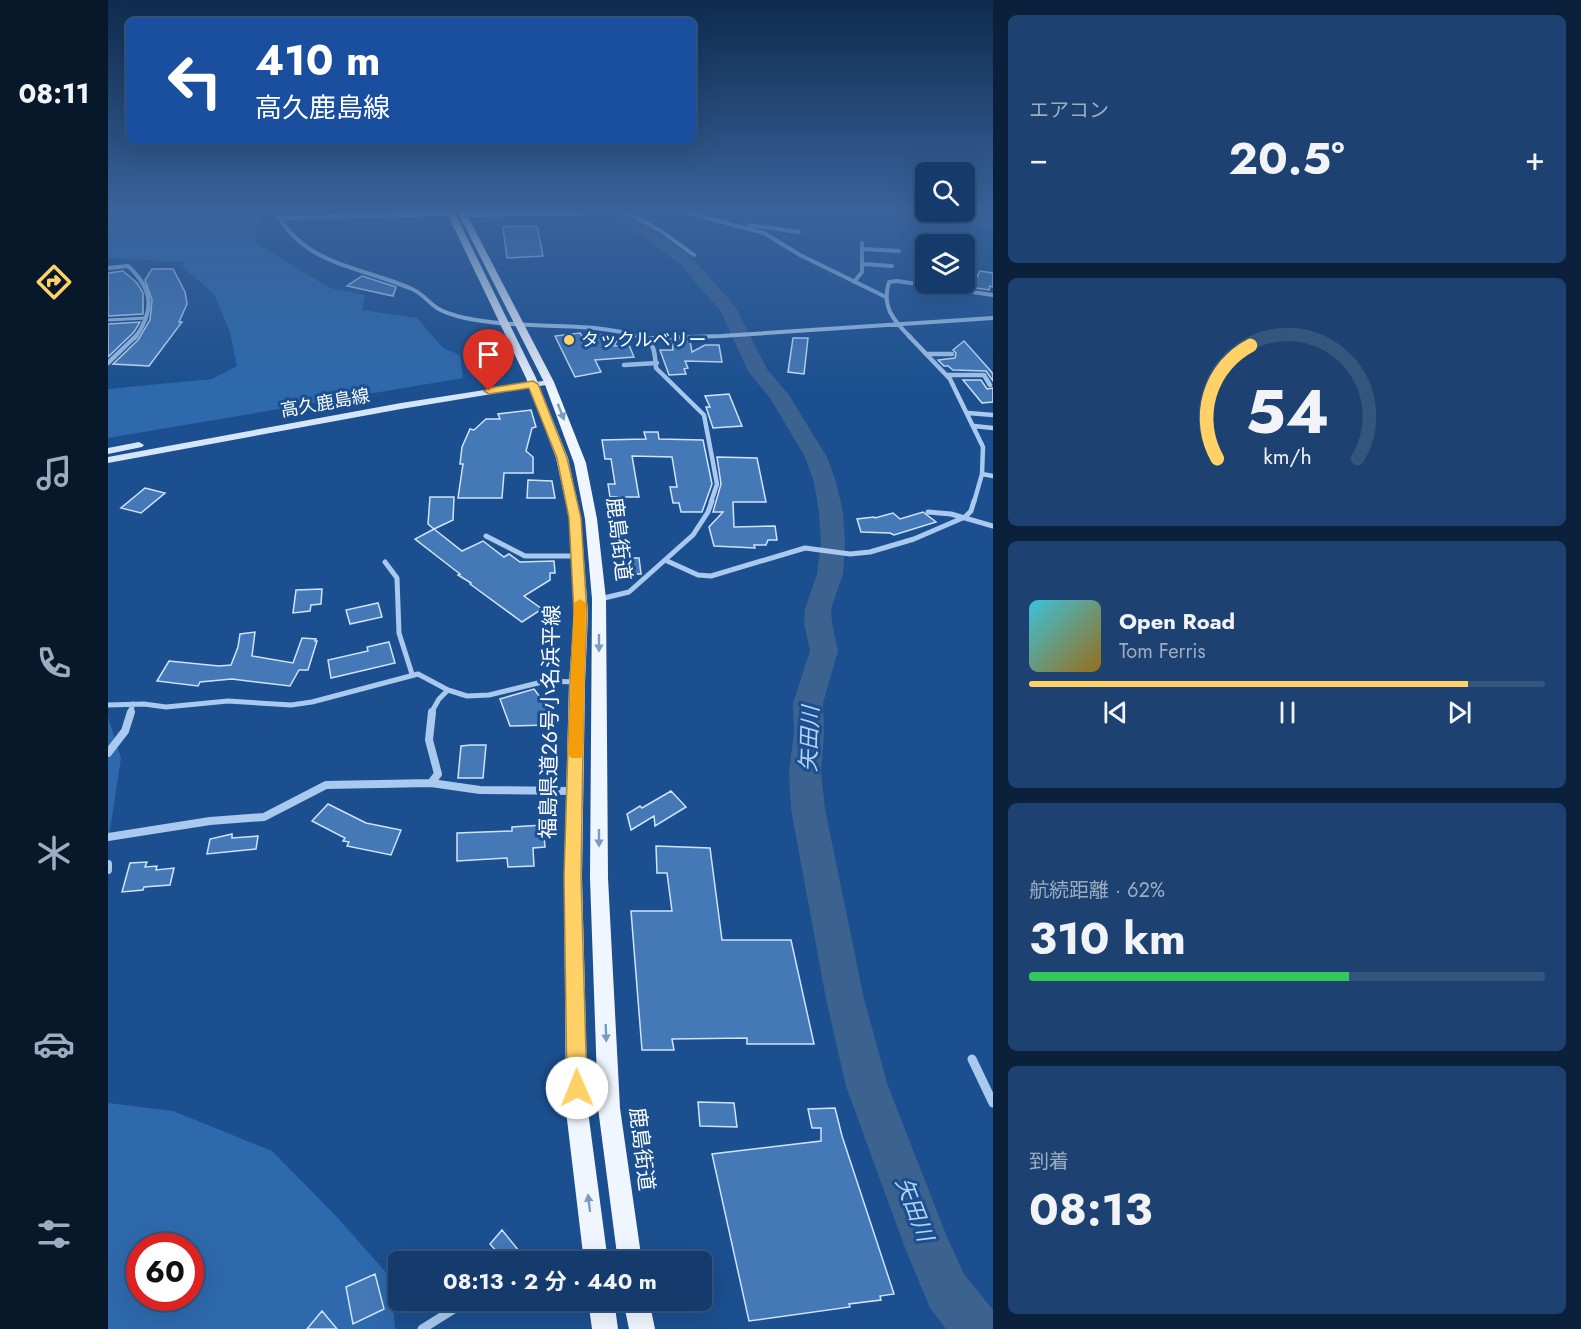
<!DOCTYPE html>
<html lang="ja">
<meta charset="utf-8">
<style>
:root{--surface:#143b6b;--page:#1d4271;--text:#f1f3f6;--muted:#9dadc1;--line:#33557e;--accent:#ffd166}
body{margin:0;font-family:Jost,"Noto Sans JP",sans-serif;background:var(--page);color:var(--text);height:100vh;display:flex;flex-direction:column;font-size:22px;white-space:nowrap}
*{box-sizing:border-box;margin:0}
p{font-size:20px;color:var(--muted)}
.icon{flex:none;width:33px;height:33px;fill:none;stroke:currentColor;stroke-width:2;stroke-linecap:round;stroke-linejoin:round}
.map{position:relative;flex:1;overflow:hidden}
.sheet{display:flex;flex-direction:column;gap:15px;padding:15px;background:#0b203b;width:588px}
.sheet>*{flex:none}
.banner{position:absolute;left:18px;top:18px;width:570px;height:126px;border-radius:9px;box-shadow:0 6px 24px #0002,0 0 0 2px var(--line);background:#1a4fa0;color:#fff;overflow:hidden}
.buttons{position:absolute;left:807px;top:162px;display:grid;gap:12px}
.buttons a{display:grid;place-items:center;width:60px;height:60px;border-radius:9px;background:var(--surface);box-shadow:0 6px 24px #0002,0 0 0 2px var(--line);font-size:30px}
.speed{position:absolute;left:18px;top:1233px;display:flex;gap:12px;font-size:30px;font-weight:700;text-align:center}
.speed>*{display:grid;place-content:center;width:78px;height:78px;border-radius:50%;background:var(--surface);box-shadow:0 6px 24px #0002,0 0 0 2px var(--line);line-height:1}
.speed .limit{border:9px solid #d22;background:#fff;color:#111}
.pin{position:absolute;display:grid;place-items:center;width:51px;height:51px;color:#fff;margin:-62px -26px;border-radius:50% 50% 50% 0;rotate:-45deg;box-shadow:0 0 6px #0007}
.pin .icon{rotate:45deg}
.me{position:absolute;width:66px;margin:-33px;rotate:359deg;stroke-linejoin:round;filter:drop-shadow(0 0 4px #0008)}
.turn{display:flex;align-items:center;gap:21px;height:126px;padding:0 30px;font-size:27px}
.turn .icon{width:78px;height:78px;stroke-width:2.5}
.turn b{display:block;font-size:42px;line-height:51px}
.big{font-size:45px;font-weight:700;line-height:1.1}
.sheet .widget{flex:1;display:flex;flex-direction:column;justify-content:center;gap:9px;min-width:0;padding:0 21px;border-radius:9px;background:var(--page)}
.sheet .dial{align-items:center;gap:0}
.dial svg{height:156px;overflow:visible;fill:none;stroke:var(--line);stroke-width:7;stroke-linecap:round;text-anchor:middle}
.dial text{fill:var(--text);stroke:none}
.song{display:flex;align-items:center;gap:18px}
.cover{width:72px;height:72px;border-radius:9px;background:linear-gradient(135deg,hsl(190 70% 55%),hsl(40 70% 35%))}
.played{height:6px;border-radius:3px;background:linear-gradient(90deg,var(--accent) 85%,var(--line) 85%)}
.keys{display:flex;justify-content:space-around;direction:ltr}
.heat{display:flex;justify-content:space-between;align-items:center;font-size:33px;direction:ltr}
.charge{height:9px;border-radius:4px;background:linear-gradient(90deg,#34c759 62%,var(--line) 0)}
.trip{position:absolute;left:280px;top:1251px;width:324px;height:60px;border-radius:9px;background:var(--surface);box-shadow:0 6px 24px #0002,0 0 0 2px var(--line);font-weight:700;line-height:60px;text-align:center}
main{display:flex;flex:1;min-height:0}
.menu{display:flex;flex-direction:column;width:108px;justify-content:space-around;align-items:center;background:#08182b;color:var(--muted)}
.menu .icon{width:42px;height:42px}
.menu .active{color:var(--accent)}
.menu b{font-size:27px;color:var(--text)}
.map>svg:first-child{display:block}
.green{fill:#2e69ad;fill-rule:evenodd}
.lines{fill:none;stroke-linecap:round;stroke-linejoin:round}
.river{fill:#3c6290;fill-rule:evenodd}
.building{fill:#4478b7;stroke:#cfe3fa;stroke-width:1.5}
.pedestrian{stroke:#a9c9ee;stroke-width:3}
.minor-far4{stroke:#a9c9ee;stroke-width:4}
.minor-far3{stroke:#a9c9ee;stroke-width:4.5}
.minor-far2{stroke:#a9c9ee;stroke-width:5}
.minor-far1{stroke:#a9c9ee;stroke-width:8}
.minor{stroke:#a9c9ee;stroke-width:9}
.secondary{fill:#d6e6fa;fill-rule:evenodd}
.primary{fill:#f0f6ff;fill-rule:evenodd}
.oneway{fill:#7b9ac1}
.route{fill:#ffd166;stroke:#a68842;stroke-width:1.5}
.slow{fill:#f59e0b}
.poi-dot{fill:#ffd166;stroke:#1b4f8f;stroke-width:2}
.labels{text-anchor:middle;stroke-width:6;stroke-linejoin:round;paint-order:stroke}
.far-poi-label{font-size:18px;fill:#fff;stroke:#1b4f8f;text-anchor:start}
.far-street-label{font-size:18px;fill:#fff;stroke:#1b4f8f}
.street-label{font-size:21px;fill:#fff;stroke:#1b4f8f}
.water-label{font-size:22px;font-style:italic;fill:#b5d3f5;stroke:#1b4f8f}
</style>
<main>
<nav class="menu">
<b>08:11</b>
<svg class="icon active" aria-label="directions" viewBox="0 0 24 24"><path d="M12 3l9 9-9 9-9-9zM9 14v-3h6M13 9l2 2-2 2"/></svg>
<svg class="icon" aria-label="music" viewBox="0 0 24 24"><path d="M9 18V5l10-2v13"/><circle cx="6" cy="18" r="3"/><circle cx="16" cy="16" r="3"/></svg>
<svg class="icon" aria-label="phone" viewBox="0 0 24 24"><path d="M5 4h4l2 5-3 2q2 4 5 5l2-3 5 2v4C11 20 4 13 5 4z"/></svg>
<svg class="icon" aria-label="climate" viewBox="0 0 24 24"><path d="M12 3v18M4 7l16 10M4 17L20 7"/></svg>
<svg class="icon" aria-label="car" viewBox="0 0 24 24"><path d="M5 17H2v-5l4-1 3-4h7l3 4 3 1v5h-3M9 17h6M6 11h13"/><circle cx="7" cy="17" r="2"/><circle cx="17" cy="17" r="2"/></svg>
<svg class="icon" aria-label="filters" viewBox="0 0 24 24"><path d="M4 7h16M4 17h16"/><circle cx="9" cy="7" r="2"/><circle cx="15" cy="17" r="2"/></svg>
</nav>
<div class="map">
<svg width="885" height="1329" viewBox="0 0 885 1329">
<rect width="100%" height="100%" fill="#1b4f8f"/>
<path class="green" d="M0,209H11L23,220L57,209H155L146,242L222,288L257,295L254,310L309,318L335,348L352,355L355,378L0,438V389L104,379L129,366L122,332L106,294L75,267V262L0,258Z
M857,209H885V233L835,212H856Z
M0,717L13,758L0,843Z
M0,1103L65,1111L164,1151L228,1216L283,1278L287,1329H0ZM32,1246H82V1298H32Z"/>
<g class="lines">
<path class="river" d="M490,209H507L536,224L584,258L627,306L659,369L681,395L719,457L728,482L735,512L737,544L735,574L723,609L724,623L730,651L715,703L716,733L713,772L717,809L756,999L780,1086L839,1237L856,1274L885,1310V1329H838L822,1308L797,1248L738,1086L718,999L683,809L681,772L686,733L685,703L702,651L696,623L697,609L709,574L713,544L711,512L706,482L697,457L662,398L640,371L613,312L572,264L526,230Z"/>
</g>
<path class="building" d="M429,226L435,256L399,258L395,227Z
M44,269H65L77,292L79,304L71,322H74L41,366L5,364L30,340L42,320L44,300L37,280Z
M15,271L29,283L35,293V314L0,316V273Z
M872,271L885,273V287L882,286L881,290L861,287L860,282L866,283Z
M254,276L288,287L285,296L239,286Z
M32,322L26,332L0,357V324Z
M472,333L474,336L488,334L510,339L506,346L521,345L526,357L487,360L493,372L467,377L447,336Z
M685,338H700L696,374L680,372Z
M582,341L584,352L597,345H611L614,362L577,361L580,368L576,369L578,374L561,375L552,350H565L564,342Z
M856,341L881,369L885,374V381L878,371L845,370L840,366H836L830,360L847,358L848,353L845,350Z
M855,380H873L879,389L885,388V402L874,403Z
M621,394L634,426L605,428L598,407H602L597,396Z
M423,410L428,427L424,428L418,451L425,457V473H396L394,498H350L355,464H352L354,447L362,429L366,430L378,419H392L390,414Z
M536,432H550L551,439L595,440L604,484L594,512H573L571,503H565L562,487H569L564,457L524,456L531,497H502L500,484H507L503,459H497L494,440L538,439Z
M609,457L649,458L658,502H625L626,527L667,526L669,540H660L658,545H646L647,548L606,546L601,527L615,512H605L613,484Z
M420,480L444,481L447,498H419Z
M37,488L57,493L33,513L13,508Z
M322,497H346L345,520L326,529L320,524Z
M815,512L828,522L786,535L782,533L753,532L749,519L766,517L767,518L785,513L792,519Z
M326,529L354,551L375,541L396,557L401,554L412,562L446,561L447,573H442V580L416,596L434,609L414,622L362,584L363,583L350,575L352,574L307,539Z
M518,558H531L533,574H519Z
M214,589L213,604L203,605L202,611L185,613L188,590Z
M270,603L274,617L242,624L238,610Z
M147,632L144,656L185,663L194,638L208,639L207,641H209L200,670H191L182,686L124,679L92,682L90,686L49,681L61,661L111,666L123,665L130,647L132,634Z
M281,642L287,663L223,678L220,660L260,651L259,647Z
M426,689L437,704H441V725L402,726L392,699Z
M363,745H378L375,778H350L353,746Z
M563,791L578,807L547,826L546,816L523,830L519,814L532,806L534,808Z
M220,804L258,823L293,830L283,855L239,846L241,842L235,841L237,838L204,821Z
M435,825L437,847L425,848L426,866L400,867L399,858L349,861V833L404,831V827Z
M124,834V838L150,836L148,849L99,854L102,839Z
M548,846L602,848L614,940H683L706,1044H639V1038L564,1039L566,1050H534L523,911H564L559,873H549Z
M39,862L37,867L49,866L48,870L66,868L62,885L36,887L35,890L14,892L22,863Z
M590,1102L626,1103L629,1127L592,1126Z
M727,1108L734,1136L786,1294L772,1296L773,1300L741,1304L742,1307L641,1321L604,1154L713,1141V1128H704L700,1109Z
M394,1230L420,1262H398L382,1244Z
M267,1274L276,1309L245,1324L238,1287Z
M214,1311L229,1329H199Z"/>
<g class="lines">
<path class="pedestrian" d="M0,320L38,318"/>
<path class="minor-far4" d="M166,209C195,266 252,266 304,289C314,293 320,302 329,308C344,317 365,320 382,322C433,329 487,321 536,338
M512,209L553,231L586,255
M565,209L656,233L692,255L778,297
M356,215L468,214L499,209
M170,218L344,214
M641,225L691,232
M754,249L791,251
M755,264L784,266
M0,268L20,266C45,289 47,310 27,338
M746,282L754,272V243
M549,338L613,336L885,318
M803,338C786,321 773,307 781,282L789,281L885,295"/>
<path class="minor-far3" d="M532,336C547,341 547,354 548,368L596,415L609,484L603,502
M801,336L842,379L875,447L874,474L866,502
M540,339L561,336
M818,354H844
M0,363L28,336
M516,365L549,363
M839,375H876L882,385
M860,413L885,415
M866,426L885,428
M874,474L885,476"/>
<path class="minor-far2" d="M820,512L843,514L885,526
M378,536L417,556H470
M557,560L590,575L603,576L697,548L742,554L762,552L806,539L857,517L863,511L866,501
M277,562L289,578L291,633L304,674
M492,599L521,592L585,535L600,512L604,501
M0,705L36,704L58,707L120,701L183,705L204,702L310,674L340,690L359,696L381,695L438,681L468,682
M22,713L25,704
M323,713L331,699L340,690"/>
<path class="minor-far1" d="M0,753L17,731L23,712
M323,783L372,790L464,791
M0,837L102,821L156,817L218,785L323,783L330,774L321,740L324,712
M0,864V870"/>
<path class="minor" d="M864,1059L885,1103
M314,1329L346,1309L375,1300"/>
<path class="secondary" d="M441,380L445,382L444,384L293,409L0,463V457L293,403Z
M31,442L36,445L34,447L0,454V448Z"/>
<path class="primary" d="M337,209H345L428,378L460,458L473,518L480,614L477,683L474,877L480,1111L500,1262H476L458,1111L456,877L461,683L466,614L461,518L448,458L418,378Z
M348,209H356L446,382L478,463L489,519L498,599L500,878L512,1108L534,1262H510L490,1108L482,878L484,599L477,519L466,463L436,382Z
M480,1300H506L510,1329H484Z
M515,1300H541L547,1329H521Z"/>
</g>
<defs><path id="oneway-solid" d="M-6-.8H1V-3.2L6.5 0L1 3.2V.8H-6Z" transform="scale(1.5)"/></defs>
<g class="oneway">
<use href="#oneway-solid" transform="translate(453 412) rotate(69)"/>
<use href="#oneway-solid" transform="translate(491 643) rotate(90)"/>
<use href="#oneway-solid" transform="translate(491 838) rotate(90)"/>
<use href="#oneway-solid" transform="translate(498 1033) rotate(88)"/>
<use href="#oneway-solid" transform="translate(481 1203) rotate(-97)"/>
</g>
<linearGradient id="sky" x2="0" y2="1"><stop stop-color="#0f2b4f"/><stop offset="0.53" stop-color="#39639b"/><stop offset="1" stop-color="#39639b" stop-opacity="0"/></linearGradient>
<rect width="885" height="395" fill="url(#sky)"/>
<path class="route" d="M425,381L430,384L459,458L473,518L479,614L476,682L473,877L479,1088L476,1095L469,1098L462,1095L459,1088L456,877L462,682L466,614L461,518L449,458L421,388L381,394L376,391L381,388Z"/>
<path class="slow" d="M472,599L478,603L475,754L473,758H463L460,754L466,603Z"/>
<circle class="poi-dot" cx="461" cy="340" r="6"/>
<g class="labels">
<g class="far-poi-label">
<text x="473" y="346">タックルベリー</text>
</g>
<g class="far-street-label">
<text transform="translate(217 403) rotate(-10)" y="6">高久鹿島線</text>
</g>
<g class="street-label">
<text transform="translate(511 539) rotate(83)" y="7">鹿島街道</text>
<text transform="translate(442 722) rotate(-89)" y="7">福島県道26号小名浜平線</text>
<text transform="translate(534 1149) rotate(83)" y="7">鹿島街道</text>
</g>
<g class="water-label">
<text transform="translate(701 739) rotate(-88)" y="8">矢田川</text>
<text transform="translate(807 1209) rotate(69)" y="8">矢田川</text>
</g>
</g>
</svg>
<div class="buttons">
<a><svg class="icon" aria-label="search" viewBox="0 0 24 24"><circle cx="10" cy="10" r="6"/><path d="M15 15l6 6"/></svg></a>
<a><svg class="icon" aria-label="layers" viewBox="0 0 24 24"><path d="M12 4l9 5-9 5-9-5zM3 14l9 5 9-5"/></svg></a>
</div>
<div class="speed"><div class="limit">60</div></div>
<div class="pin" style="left:381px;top:391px;background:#d93025"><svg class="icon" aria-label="arrive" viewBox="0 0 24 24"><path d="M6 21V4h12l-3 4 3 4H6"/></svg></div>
<svg class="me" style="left:469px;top:1088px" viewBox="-20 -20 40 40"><circle r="19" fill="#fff"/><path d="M0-13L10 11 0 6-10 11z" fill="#ffd166"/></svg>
<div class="trip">08:13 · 2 分 · 440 m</div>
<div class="banner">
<div class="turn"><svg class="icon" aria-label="left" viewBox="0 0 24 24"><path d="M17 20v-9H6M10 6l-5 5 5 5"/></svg><div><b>410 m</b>高久鹿島線</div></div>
</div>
</div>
<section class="sheet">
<div class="widget"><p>エアコン</p>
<div class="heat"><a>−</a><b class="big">20.5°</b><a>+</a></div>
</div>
<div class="widget dial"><svg viewBox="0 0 100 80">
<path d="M14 69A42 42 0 1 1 86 69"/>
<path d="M14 69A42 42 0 0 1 31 11" stroke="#ffd166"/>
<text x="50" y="56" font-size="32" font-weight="700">54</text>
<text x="50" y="72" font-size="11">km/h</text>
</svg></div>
<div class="widget">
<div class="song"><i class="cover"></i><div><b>Open Road</b><p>Tom Ferris</p></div></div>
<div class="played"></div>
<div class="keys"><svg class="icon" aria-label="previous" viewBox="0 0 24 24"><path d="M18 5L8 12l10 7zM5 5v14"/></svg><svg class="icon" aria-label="pause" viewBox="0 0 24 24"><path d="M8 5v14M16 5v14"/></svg><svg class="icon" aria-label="next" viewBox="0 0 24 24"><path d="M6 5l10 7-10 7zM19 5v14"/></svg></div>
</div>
<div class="widget"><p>航続距離 · 62%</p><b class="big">310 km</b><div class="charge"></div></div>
<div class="widget"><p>到着</p><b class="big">08:13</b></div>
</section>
</main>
